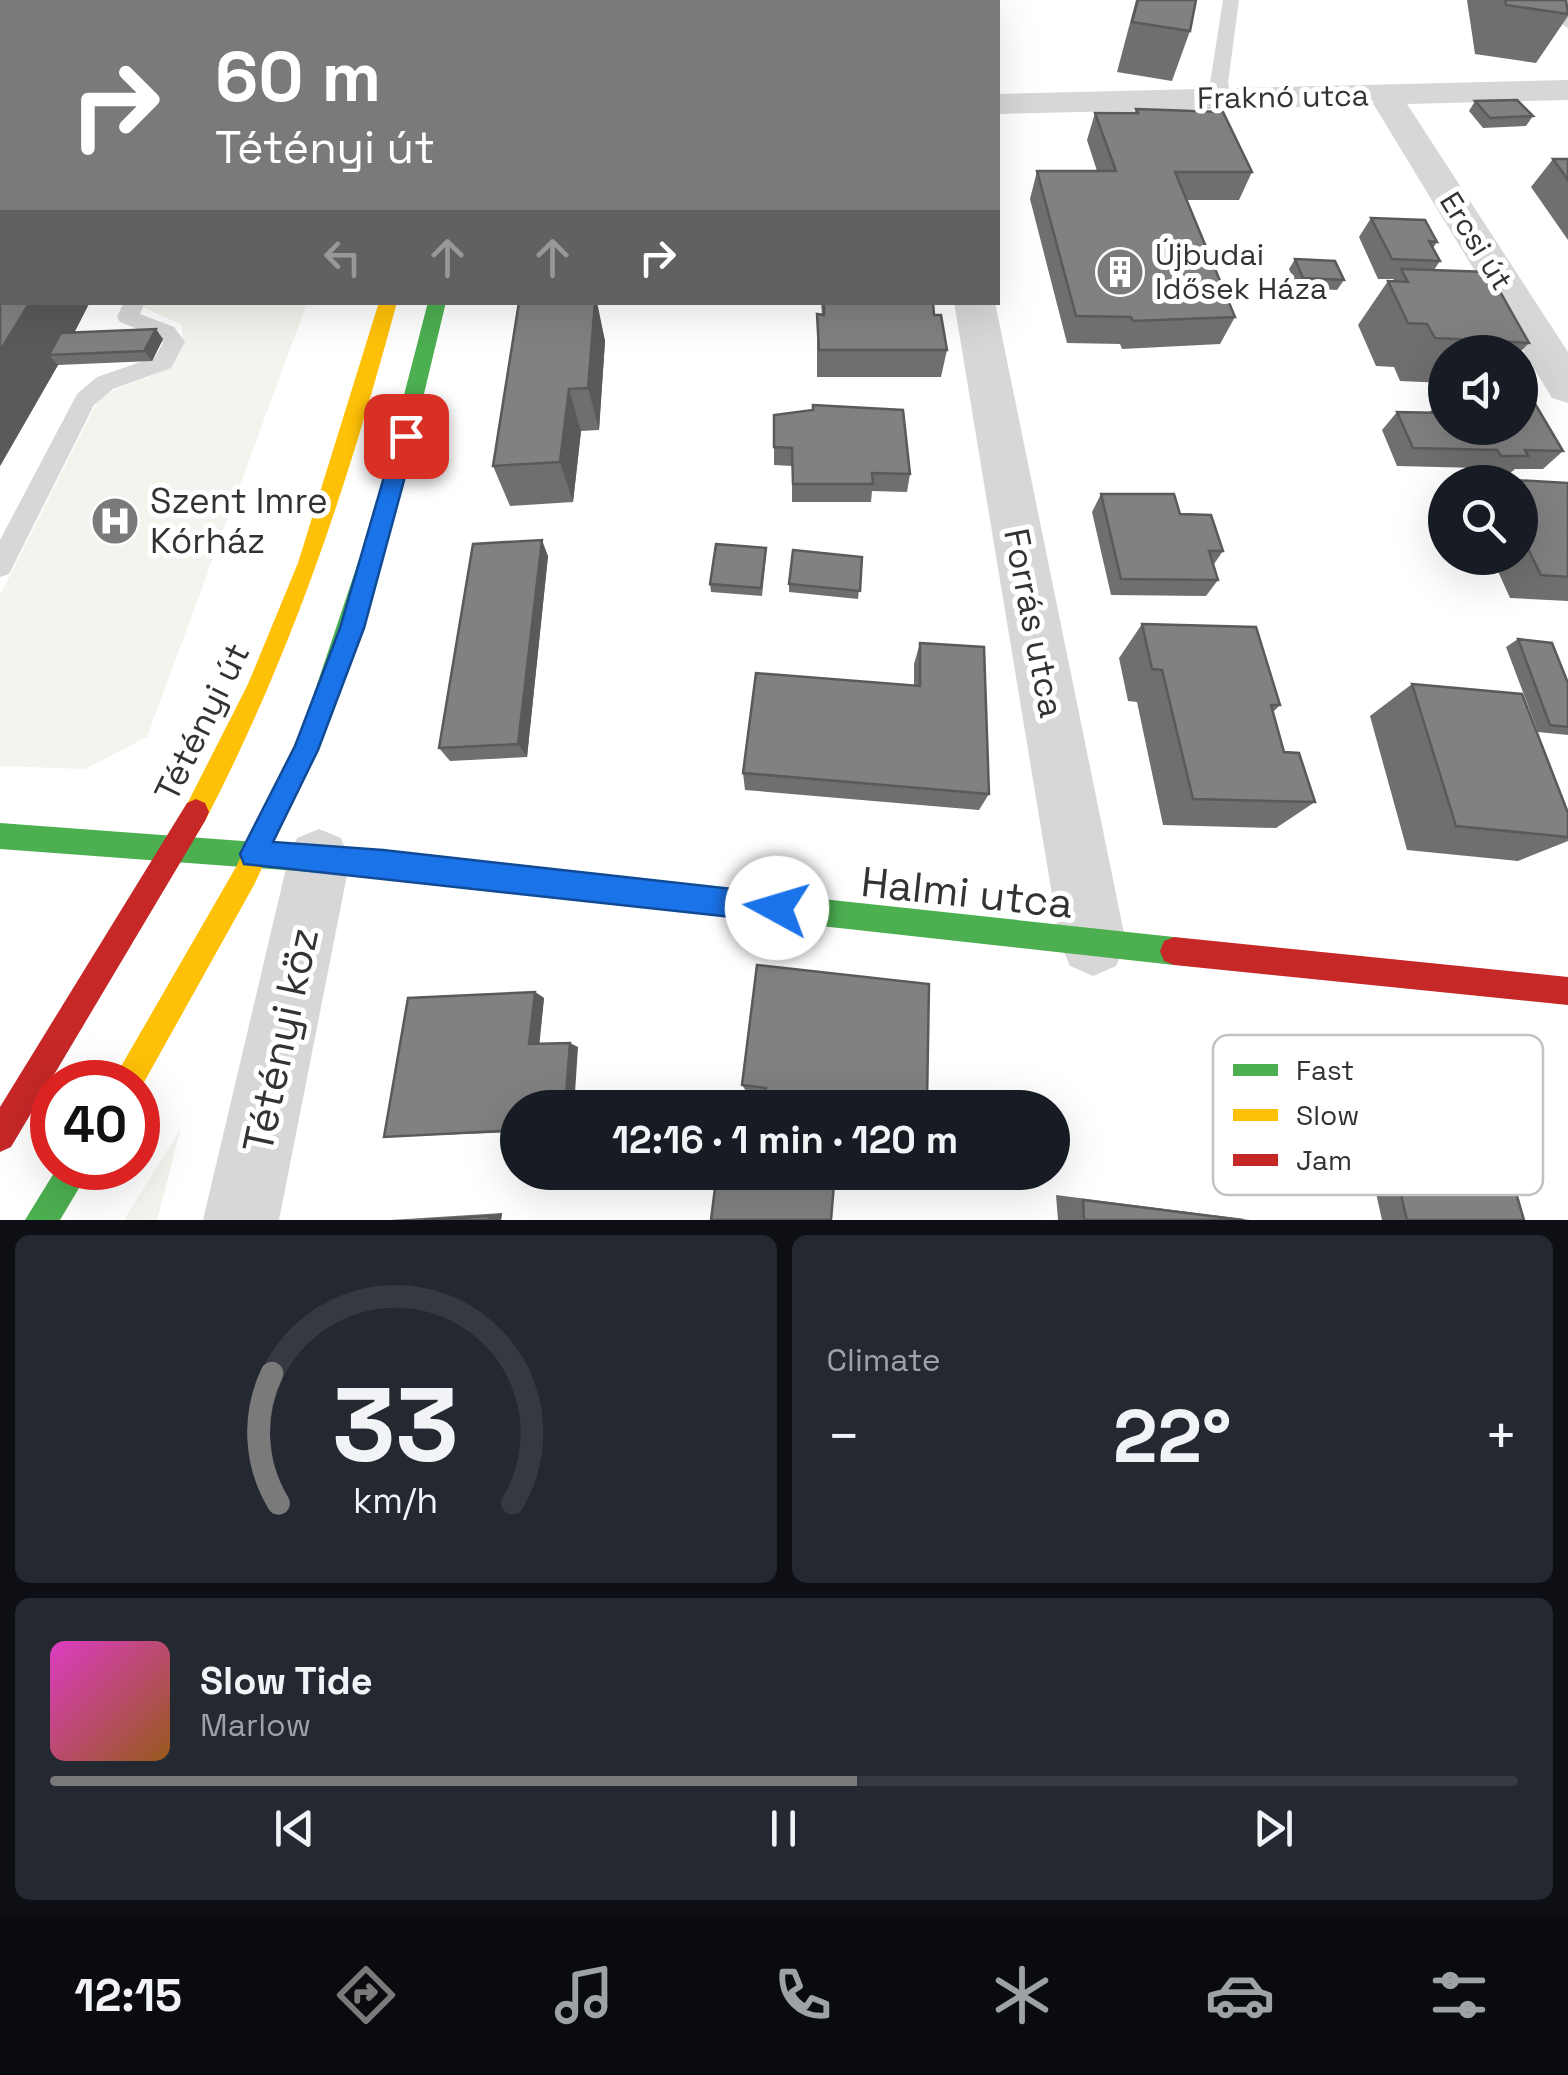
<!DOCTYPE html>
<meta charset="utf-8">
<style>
:root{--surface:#171b24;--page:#242831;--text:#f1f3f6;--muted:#9ea1a6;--line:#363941;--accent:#7a7a7a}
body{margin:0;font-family:"Space Grotesk",sans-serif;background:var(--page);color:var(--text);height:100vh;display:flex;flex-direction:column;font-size:38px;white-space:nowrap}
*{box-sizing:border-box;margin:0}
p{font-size:32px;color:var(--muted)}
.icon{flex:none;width:55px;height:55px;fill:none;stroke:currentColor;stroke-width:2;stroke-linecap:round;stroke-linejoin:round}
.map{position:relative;height:1220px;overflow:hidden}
.side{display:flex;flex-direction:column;gap:15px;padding:15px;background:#0d0f14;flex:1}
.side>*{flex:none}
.top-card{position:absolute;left:0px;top:0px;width:1000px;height:305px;box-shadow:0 10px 40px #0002;background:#7a7a7a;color:#fff;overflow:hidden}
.controls{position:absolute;left:1428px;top:335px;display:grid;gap:20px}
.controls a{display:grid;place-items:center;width:110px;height:110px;border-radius:50%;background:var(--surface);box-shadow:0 10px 40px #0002;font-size:50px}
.speed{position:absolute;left:30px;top:1060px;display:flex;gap:20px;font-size:50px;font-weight:700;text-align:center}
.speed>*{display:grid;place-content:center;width:130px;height:130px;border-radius:50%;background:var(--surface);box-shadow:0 10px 40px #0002;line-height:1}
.speed .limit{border:15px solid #d22;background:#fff;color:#111}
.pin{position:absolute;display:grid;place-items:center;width:85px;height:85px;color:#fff;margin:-42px;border-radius:20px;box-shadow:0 5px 15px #0006}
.me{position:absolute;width:110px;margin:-55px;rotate:276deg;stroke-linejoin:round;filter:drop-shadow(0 0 8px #0008)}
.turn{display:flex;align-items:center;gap:35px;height:210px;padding:0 50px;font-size:45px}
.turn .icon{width:130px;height:130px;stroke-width:2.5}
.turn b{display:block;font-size:70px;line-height:85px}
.lanes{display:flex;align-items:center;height:95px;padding:0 50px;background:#0003;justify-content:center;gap:50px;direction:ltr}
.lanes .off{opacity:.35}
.big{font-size:75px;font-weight:600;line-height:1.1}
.side .card{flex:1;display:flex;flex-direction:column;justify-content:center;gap:15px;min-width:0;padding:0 35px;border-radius:15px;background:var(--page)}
.side .dial{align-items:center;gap:0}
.dial svg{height:260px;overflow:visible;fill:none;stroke:var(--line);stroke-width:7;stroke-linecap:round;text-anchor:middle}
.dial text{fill:var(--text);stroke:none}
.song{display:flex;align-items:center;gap:30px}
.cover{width:120px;height:120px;border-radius:15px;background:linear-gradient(135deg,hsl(310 70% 55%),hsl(30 70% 35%))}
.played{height:10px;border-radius:5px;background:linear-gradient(90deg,var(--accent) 55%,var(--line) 55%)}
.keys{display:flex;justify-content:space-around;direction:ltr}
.heat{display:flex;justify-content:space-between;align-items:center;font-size:55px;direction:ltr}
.side .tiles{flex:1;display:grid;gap:15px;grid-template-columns:1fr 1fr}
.card:last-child{grid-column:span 2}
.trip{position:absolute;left:500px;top:1090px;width:570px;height:100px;border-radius:50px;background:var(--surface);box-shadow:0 10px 40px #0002;font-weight:600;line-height:100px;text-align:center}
.tab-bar{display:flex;height:160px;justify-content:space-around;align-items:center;background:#090b0e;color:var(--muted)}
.tab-bar .icon{width:70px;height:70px}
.tab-bar .current{color:var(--accent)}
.tab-bar b{font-size:45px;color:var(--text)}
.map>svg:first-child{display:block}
.green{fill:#f1f5ed}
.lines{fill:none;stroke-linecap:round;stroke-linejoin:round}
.lane{fill:#d7d7d7;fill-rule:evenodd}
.street{fill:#d7d7d7;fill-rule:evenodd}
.fast{fill:#4caf50;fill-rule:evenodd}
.slow{fill:#ffc107;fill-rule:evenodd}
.jam{fill:#c62828;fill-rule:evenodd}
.wall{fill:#6f6f6f}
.shaded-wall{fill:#5a5a5a}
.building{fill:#818181;stroke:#5a5a5a;stroke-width:2.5}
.route{fill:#1a73e8;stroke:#114b97;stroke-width:2.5}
.labels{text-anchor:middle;stroke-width:10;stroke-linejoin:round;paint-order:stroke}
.far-street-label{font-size:30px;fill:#333;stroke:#fff}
.far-poi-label{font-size:30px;fill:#333;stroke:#fff;text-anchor:start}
.poi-label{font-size:35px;fill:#333;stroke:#fff;text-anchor:start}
.street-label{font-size:35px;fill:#333;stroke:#fff}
.near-street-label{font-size:42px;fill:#333;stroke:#fff}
.key{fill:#fff;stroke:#c2c2c2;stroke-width:2.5}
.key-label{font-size:28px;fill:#333}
</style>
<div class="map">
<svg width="1568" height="1220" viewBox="0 0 1568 1220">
<rect width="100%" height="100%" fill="#fff"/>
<path class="green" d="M145,303H307L147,737L85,769L0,766V595L98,400C129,376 154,387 182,349V325L143,307Z
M181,1128L157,1220H124Z"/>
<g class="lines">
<path class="lane" d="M1223,0H1239L1228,83L1231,99L1222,104L1213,99L1210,83Z
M1554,0H1568V28L1560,23Z
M2,182V196L0,197V183Z
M0,209H2V221H0Z
M124,302H145L140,314L174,327L185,342L171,368L113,389L94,405L9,574L0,577V540L77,394L97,377L155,357L163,343L158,337L120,322L117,317Z"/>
<path class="street" d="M1568,80V100L1407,104L1568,352V403L1552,398L1374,105L998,114V94Z
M954,302H995L1126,943L1116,966L1093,976L1070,966L1060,943Z
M319,829L341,838L350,860L279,1220H203L288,860L297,838Z"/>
<path class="fast" d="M428,302H446L392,527L325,732L322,740L313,743L304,740L301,732L370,527Z
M0,823L379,851L1174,937L1184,941L1188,951L1184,961L1174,965L379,877L0,849Z
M57,1168H91L60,1220H25Z"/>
<path class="slow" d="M379,302H397C348,485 292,653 205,821L196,825L187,821L183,812L248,684L298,563Z
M313,721L322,724L325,732L254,885L138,1093V1082H112L236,867L304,724Z"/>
<path class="jam" d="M196,799L205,803L209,812L205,821L11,1147L0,1152V1107L187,803Z
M1174,937L1568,977V1005L1174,965L1164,961L1160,951L1164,941Z"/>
</g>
<path class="wall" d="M0,0H382L381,2H2V149H0Z
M1136,0H1196L1190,31L1172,81L1117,72Z
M1467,0H1566L1568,16L1536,63L1475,54Z
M1475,101L1533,116L1526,126L1483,128L1469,111Z
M1136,109L1252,172L1239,200H1186L1235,317L1220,344L1122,349L1120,344L1067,343L1030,199L1037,171H1097L1087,140L1095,113H1135Z
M1553,159H1568V240L1531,187Z
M0,217L75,332L163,339L152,361L58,365L0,466Z
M1371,218L1437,242L1433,248L1440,261L1434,270L1529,343L1520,352H1445V383L1400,381L1394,367L1376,366L1358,325L1388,281H1392L1394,279H1378L1359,237Z
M1295,259L1344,280L1337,290L1297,288L1289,269Z
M519,302H648L597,305L605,341L599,430L581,431L573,502L510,506L493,466Z
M821,302H933L934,315L947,350L941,377H817V314H822Z
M1445,394V428L1563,451L1543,469H1515L1509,474H1482L1479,468L1397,466L1382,430L1397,412L1429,413Z
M774,415L910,474L907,492L872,491L871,502H792V466L774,465Z
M1494,479L1568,483V601L1510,598L1492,558H1520V482H1490Z
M1101,494L1180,514L1223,551L1214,564L1218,580L1206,596L1111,595L1092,512Z
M548,556L527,757L450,761L439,748Z
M766,556L762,596L711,592L710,584Z
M862,557L858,599L789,592V584Z
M1142,624L1280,705L1273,712L1284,752L1315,802L1276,828L1163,825L1137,702L1128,701L1119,658Z
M1518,639L1568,683V735L1538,732L1506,647Z
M920,643L989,794L979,810L745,790L743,773L914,685V664Z
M1412,684L1568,813V841L1518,861L1407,850L1370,716Z
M757,965L927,1103L915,1107L764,1106L766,1093L746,1091L742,1085Z
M535,992L544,998L539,1044L578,1047L518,1108V1132L384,1137Z
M1364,1140H1388L1524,1220H1382Z
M1056,1195L1250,1220H1058Z
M502,1213L501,1220H390Z"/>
<path class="shaded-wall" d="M236,0H251L252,2H237Z
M2,26V122L0,119V29Z
M30,302H90L63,355H49L58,365L0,466V351Z
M595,302H597L605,341L599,430L588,388Z
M156,329L163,339L152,361L144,351Z
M569,389L581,431L573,502L560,462Z
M542,540L548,556L527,757L518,744Z
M535,992L544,998L539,1048L529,1044Z
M570,1043L578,1047L574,1108H565Z
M502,1213L501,1220H489L490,1216Z"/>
<path class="building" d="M0,0H23L21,2H2V5H0Z
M760,0H847L845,2H758Z
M1138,0H1196L1190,31L1132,22Z
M1505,0H1566L1568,14L1506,5Z
M0,5H2V26L0,29Z
M0,73H2V89L0,92Z
M1517,100L1533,116L1490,118L1475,101Z
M1136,109L1223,112L1252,172H1175L1235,317L1133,321L1131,317L1076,316L1037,171H1116L1095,113H1138Z
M1553,159H1568V180Z
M1371,218L1425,220L1437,242L1429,241L1440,261L1392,259Z
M0,224H2V302H30L0,351Z
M1295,259L1335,261L1344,280L1303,278Z
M1401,269L1489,272L1529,343L1435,338L1427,324L1408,323L1388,281L1408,282Z
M519,302H595L588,388L569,389L560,462L493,466Z
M824,302H933L934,315H941L947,350H819L817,314L824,315Z
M156,329L144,351L49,355L61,333Z
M1520,396L1531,397L1563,451L1525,450L1528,456H1501L1497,450L1413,448L1397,412L1445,413V428H1520Z
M813,405L903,410L910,474L872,473L873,484H793L792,448L774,447V415L813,410Z
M1494,479L1568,483V577L1541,575L1520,533V482H1496Z
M1101,494H1174L1180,514L1211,515L1223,551H1209L1218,580L1121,579Z
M542,540L518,744L439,748L473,544Z
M716,544L766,548L761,588L710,584Z
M793,550L862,557L860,591L789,584Z
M1142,624L1256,627L1280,705H1271L1284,752L1299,753L1315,802L1193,799L1162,670L1152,669Z
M1518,639L1552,643L1568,683V727L1550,725Z
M920,643L984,647L989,794L743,773L756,673L920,686Z
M1412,684L1522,694L1568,813V837L1456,826Z
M757,965L929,984L927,1103L911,1101V1108H725V1101L764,1106L766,1088L742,1085Z
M535,992L529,1044L570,1043L565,1108H518V1130L384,1137L408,998Z
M1388,1140L1504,1152L1524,1220H1407Z
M717,1172H835L831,1220H711Z
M1083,1200L1243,1220H1084Z
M490,1216L489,1220H424Z"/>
<path class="route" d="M406,428L416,436L364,628L318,750L273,842L383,850L777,894L787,898L791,908L787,918L777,922L244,864L240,854L295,746L340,628L396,436Z"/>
<defs>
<g id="building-disc" transform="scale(2.5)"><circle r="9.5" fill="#7a7a7a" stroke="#fff"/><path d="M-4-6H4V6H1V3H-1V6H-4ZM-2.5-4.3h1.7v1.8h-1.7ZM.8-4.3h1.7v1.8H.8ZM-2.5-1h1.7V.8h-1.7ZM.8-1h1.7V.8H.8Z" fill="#fff"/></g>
<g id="hospital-disc" transform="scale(2.5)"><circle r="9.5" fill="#7a7a7a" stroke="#fff"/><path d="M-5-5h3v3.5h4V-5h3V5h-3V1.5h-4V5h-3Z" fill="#fff"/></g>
</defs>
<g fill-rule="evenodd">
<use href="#building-disc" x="1120" y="272"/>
<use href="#hospital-disc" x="115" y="521"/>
</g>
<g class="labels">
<g class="far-street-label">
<text transform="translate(1283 97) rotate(-1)" y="10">Fraknó utca</text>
<text transform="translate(1476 241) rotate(58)" y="10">Ercsi út</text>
</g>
<g class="far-poi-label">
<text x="1155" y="265">Újbudai<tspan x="1155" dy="34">Idősek Háza</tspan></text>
</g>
<g class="poi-label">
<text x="150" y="513">Szent Imre<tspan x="150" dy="40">Kórház</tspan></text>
</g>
<g class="street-label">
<text transform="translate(1034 623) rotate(79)" y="12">Forrás utca</text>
<text transform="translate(202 722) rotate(-64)" y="12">Tétényi út</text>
</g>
<g class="near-street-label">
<text transform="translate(967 892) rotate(6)" y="15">Halmi utca</text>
<text transform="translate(280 1040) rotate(-78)" y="15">Tétényi köz</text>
</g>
</g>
<rect x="1213" y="1035" width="330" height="160" rx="15" class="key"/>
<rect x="1233" y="1064" width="45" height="12" fill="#4caf50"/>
<rect x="1233" y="1109" width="45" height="12" fill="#ffc107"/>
<rect x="1233" y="1154" width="45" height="12" fill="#c62828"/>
<g class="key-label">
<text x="1296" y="1080">Fast</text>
<text x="1296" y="1125">Slow</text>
<text x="1296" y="1170">Jam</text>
</g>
</svg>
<div class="controls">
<a><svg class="icon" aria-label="sound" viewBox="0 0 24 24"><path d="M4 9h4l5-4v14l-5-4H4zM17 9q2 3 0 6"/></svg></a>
<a><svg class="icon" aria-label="search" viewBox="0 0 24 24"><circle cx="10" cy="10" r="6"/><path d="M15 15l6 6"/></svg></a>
</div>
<div class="speed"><div class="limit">40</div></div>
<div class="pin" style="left:406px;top:436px;background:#d93025"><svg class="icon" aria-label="arrive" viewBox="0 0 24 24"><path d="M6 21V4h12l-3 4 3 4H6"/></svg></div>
<svg class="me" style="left:777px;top:908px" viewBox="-20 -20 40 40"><circle r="19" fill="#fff"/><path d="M0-13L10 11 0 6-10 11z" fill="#1a73e8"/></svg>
<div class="trip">12:16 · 1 min · 120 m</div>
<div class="top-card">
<div class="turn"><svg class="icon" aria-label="right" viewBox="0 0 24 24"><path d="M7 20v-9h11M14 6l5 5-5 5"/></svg><div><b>60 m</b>Tétényi út</div></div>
<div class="lanes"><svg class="icon off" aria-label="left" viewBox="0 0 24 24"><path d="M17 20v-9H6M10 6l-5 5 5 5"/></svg><svg class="icon off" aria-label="ahead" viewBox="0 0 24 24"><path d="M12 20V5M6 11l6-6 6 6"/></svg><svg class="icon off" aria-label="ahead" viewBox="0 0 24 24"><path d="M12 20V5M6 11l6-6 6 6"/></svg><svg class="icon" aria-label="right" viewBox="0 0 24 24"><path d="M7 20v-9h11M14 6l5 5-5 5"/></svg></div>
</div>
</div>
<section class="side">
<div class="tiles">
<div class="card dial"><svg viewBox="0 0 100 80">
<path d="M14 69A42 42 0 1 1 86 69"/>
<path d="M14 69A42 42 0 0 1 12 29" stroke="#7a7a7a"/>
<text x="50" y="56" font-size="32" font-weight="700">33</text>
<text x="50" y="72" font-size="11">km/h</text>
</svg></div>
<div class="card"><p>Climate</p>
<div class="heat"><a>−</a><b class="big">22°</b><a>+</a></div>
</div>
<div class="card">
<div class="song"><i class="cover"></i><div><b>Slow Tide</b><p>Marlow</p></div></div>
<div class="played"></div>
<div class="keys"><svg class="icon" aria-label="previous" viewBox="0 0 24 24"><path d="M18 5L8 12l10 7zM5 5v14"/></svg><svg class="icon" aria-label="pause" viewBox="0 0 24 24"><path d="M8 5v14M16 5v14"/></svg><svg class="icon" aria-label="next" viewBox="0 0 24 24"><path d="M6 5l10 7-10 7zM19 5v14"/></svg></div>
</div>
</div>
</section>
<nav class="tab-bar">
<b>12:15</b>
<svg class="icon current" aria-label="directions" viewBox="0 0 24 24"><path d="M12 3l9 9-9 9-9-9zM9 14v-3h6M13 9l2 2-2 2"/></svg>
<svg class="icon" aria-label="music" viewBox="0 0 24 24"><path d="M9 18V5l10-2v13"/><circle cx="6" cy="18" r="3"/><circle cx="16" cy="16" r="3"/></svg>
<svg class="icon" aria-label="phone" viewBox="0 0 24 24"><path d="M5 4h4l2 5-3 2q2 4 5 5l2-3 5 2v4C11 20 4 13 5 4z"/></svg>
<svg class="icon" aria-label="climate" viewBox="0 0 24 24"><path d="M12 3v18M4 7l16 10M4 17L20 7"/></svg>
<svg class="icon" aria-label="car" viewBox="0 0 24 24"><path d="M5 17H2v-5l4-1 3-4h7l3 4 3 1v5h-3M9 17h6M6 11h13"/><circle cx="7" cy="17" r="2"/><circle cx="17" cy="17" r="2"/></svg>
<svg class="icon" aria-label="filters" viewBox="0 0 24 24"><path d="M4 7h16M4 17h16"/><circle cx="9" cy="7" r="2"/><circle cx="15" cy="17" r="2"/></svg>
</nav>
